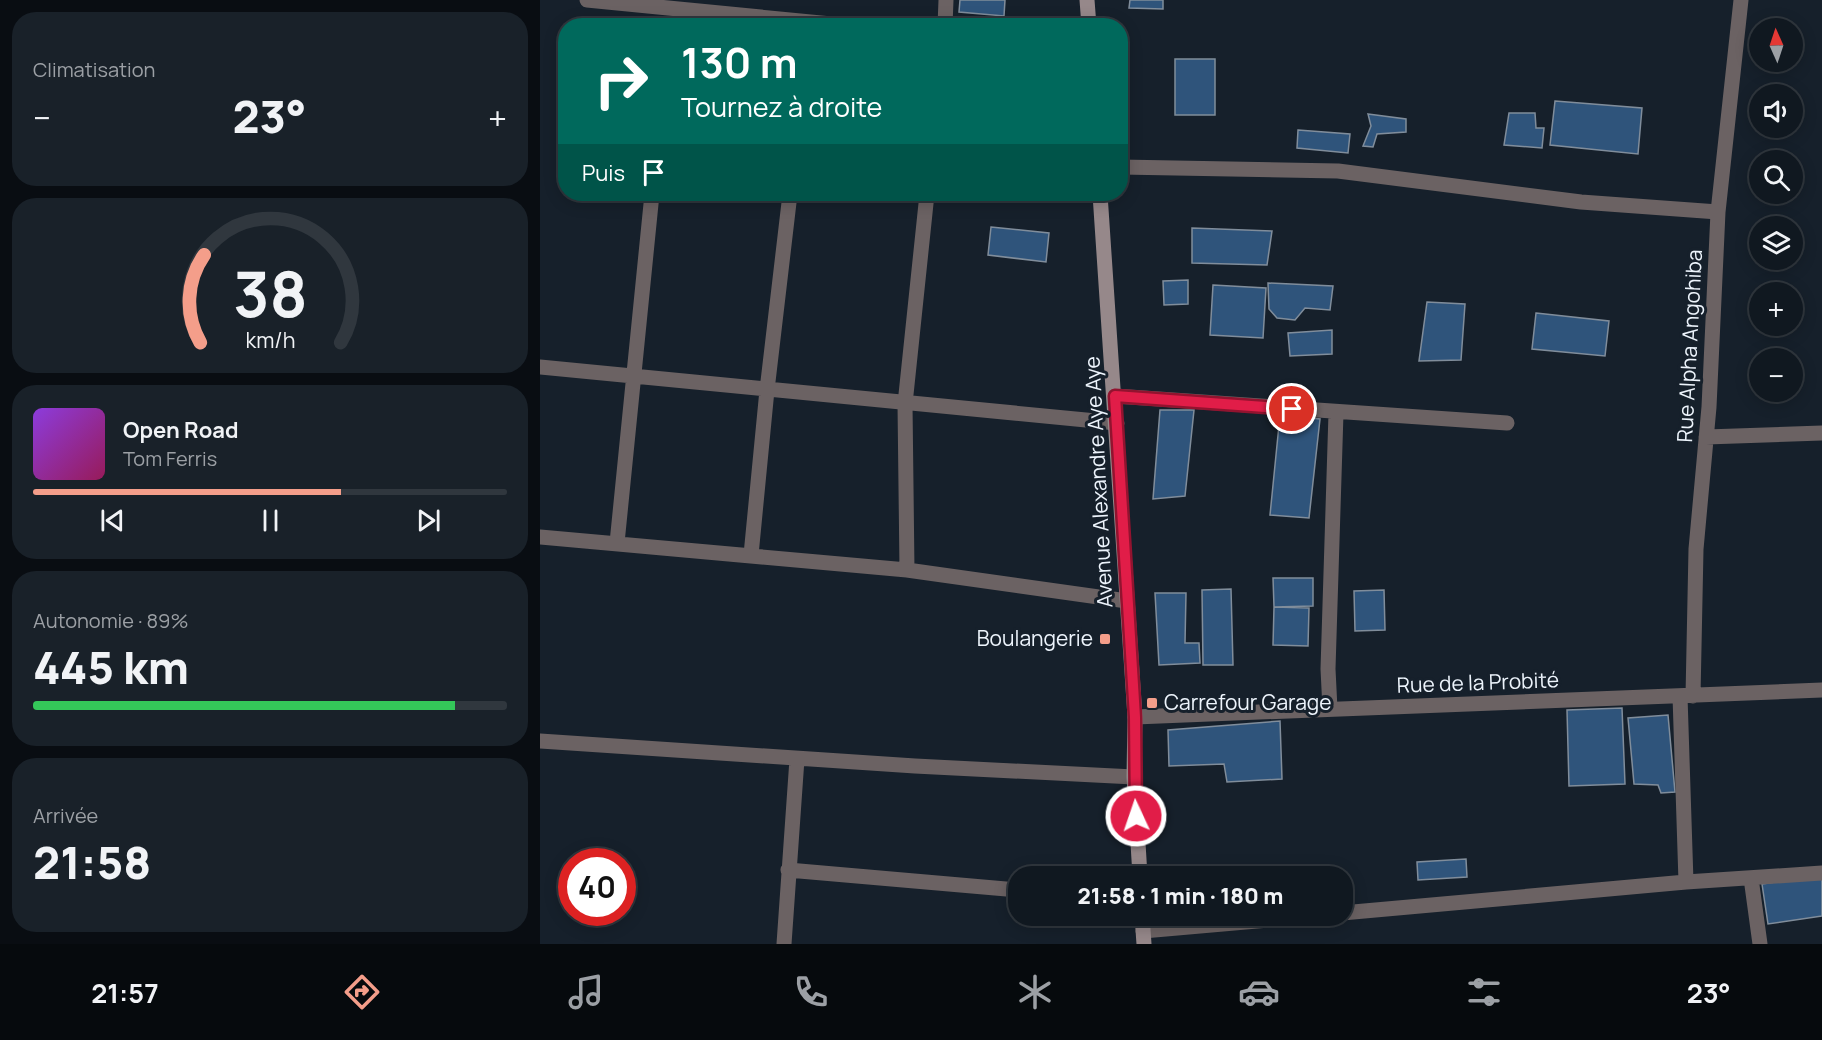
<!DOCTYPE html>
<html lang="fr">
<meta charset="utf-8">
<style>
:root{--surface:#101820;--page:#192129;--text:#f1f3f6;--muted:#9ca0a5;--line:#30373e;--accent:#f49e8a}
body{margin:0;font-family:Manrope,sans-serif;background:var(--page);color:var(--text);height:100vh;display:flex;flex-direction:column;font-size:22px;white-space:nowrap}
*{box-sizing:border-box;margin:0}
p{font-size:20px;color:var(--muted)}
.icon{flex:none;width:33px;height:33px;fill:none;stroke:currentColor;stroke-width:2;stroke-linecap:round;stroke-linejoin:round}
.map{position:relative;flex:1;overflow:hidden}
.sheet{display:flex;flex-direction:column;gap:12px;padding:12px;background:#090d12;width:540px}
.sheet>*{flex:none}
.hud{position:absolute;left:18px;top:18px;width:570px;height:183px;border-radius:24px;box-shadow:0 3px 15px #0003,0 0 0 2px var(--line);background:#00695c;color:#fff;overflow:hidden}
.needle{width:39px;rotate:357deg}
.tools{position:absolute;left:1209px;top:18px;display:grid;gap:12px}
.tools a{display:grid;place-items:center;width:54px;height:54px;border-radius:50%;background:var(--surface);box-shadow:0 3px 15px #0003,0 0 0 2px var(--line);font-size:30px}
.speed{position:absolute;left:18px;top:848px;display:flex;gap:12px;font-size:30px;font-weight:700;text-align:center}
.speed>*{display:grid;place-content:center;width:78px;height:78px;border-radius:50%;background:var(--surface);box-shadow:0 3px 15px #0003,0 0 0 2px var(--line);line-height:1}
.speed .limit{border:9px solid #d22;background:#fff;color:#111}
.pin{position:absolute;display:grid;place-items:center;width:51px;height:51px;color:#fff;margin:-26px;border:3px solid #fff;border-radius:50%;box-shadow:0 2px 6px #0007}
.me{position:absolute;width:66px;margin:-33px;rotate:357deg;stroke-linejoin:round;filter:drop-shadow(0 0 4px #0008)}
.turn{display:flex;align-items:center;gap:21px;height:126px;padding:0 24px;font-size:27px}
.turn .icon{width:78px;height:78px;stroke-width:2.5}
.turn b{display:block;font-size:42px;line-height:51px}
.then{display:flex;align-items:center;height:57px;padding:0 24px;background:#0003;gap:12px;font-size:22px}
.big{font-size:45px;font-weight:800;line-height:1.1}
.sheet .tile{flex:1;display:flex;flex-direction:column;justify-content:center;gap:9px;min-width:0;padding:0 21px;border-radius:24px;background:var(--page)}
.sheet .dial{align-items:center;gap:0}
.dial svg{height:156px;overflow:visible;fill:none;stroke:var(--line);stroke-width:7;stroke-linecap:round;text-anchor:middle}
.dial text{fill:var(--text);stroke:none}
.song{display:flex;align-items:center;gap:18px}
.cover{width:72px;height:72px;border-radius:9px;background:linear-gradient(135deg,hsl(270 70% 55%),hsl(330 70% 35%))}
.played{height:6px;border-radius:3px;background:linear-gradient(90deg,var(--accent) 65%,var(--line) 65%)}
.keys{display:flex;justify-content:space-around;direction:ltr}
.heat{display:flex;justify-content:space-between;align-items:center;font-size:33px;direction:ltr}
.charge{height:9px;border-radius:4px;background:linear-gradient(90deg,#34c759 89%,var(--line) 0)}
.trip{position:absolute;left:468px;top:866px;width:345px;height:60px;border-radius:24px;background:var(--surface);box-shadow:0 3px 15px #0003,0 0 0 2px var(--line);font-weight:800;line-height:60px;text-align:center}
.menu{display:flex;height:96px;justify-content:space-around;align-items:center;background:#060a0d;color:var(--muted)}
.menu .icon{width:42px;height:42px}
.menu .on{color:var(--accent)}
.menu b{font-size:27px;color:var(--text)}
main{display:flex;flex:1;min-height:0}
.map>svg:first-child{display:block}
.building{fill:#2f547b;stroke:#808d9b;stroke-width:1.5}
.lines{fill:none;stroke-linecap:round;stroke-linejoin:round}
.street{stroke:#6b6263;stroke-width:15}
.secondary{stroke:#96888a;stroke-width:15}
.route-casing{stroke:#92132f;stroke-width:15}
.route{stroke:#e11d48;stroke-width:10}
.poi-dot{fill:#f49e8a;stroke:#16202b;stroke-width:2}
.labels{text-anchor:middle;stroke-width:6;stroke-linejoin:round;paint-order:stroke}
.street-label{font-size:21px;fill:#edf4fc;stroke:#16202b}
.poi-label{font-size:21px;fill:#edf4fc;stroke:#16202b;text-anchor:end}
</style>
<main>
<section class="sheet">
<div class="tile"><p>Climatisation</p>
<div class="heat"><a>−</a><b class="big">23°</b><a>+</a></div>
</div>
<div class="tile dial"><svg viewBox="0 0 100 80">
<path d="M14 69A42 42 0 1 1 86 69"/>
<path d="M14 69A42 42 0 0 1 16 24" stroke="#f49e8a"/>
<text x="50" y="56" font-size="32" font-weight="700">38</text>
<text x="50" y="72" font-size="11">km/h</text>
</svg></div>
<div class="tile">
<div class="song"><i class="cover"></i><div><b>Open Road</b><p>Tom Ferris</p></div></div>
<div class="played"></div>
<div class="keys"><svg class="icon" aria-label="previous" viewBox="0 0 24 24"><path d="M18 5L8 12l10 7zM5 5v14"/></svg><svg class="icon" aria-label="pause" viewBox="0 0 24 24"><path d="M8 5v14M16 5v14"/></svg><svg class="icon" aria-label="next" viewBox="0 0 24 24"><path d="M6 5l10 7-10 7zM19 5v14"/></svg></div>
</div>
<div class="tile"><p>Autonomie · 89%</p><b class="big">445 km</b><div class="charge"></div></div>
<div class="tile"><p>Arrivée</p><b class="big">21:58</b></div>
</section>
<div class="map">
<svg width="1282" height="944" viewBox="0 0 1282 944">
<rect width="100%" height="100%" fill="#16202b"/>
<path class="building" d="M420,0H465L464,16L419,12Z
M590,0H623V9L589,8Z
M635,59H675V115H635Z
M1015,101L1102,108L1098,154L1010,145Z
M969,113H995L996,128H1004L1002,148L964,145Z
M828,114L866,119V132L837,134L833,147L823,146L831,126Z
M758,130L810,134L808,153L757,148Z
M451,227L509,233L506,262L448,255Z
M652,228L732,231L727,265L652,263Z
M648,280V304L624,305L623,281Z
M728,283L793,286L790,310L765,308L755,320L737,318L729,309Z
M673,285L726,288L723,338L670,335Z
M887,302L925,304L921,360L879,361Z
M996,313L1069,321L1065,356L992,349Z
M792,330V354L750,356L748,333Z
M620,410H654L645,496L613,499Z
M740,415L780,419L769,518L730,515Z
M733,578H773V606L734,607Z
M691,589L693,665H663L662,590Z
M844,590L845,630L815,631L814,591Z
M615,593H646L645,643H659L660,663L619,665Z
M734,607L769,608L768,646L733,645Z
M1082,708L1085,784L1029,786L1027,710Z
M1128,715L1135,792L1121,793L1118,785L1094,784L1088,718Z
M740,721L742,779L687,782L684,764L629,766L628,730Z
M926,859L927,877L878,880L877,862Z
M1282,875V916L1228,924L1222,884Z"/>
<g class="lines">
<path class="street" d="M47,0L312,26
M405,26L406,0
M580,167L798,171L1041,202L1178,212
M0,367L577,423
M575,396L967,423
M1166,437L1282,433
M0,537L367,570L587,601
M77,543L112,194
M211,555L227,390L250,194
M367,570L365,404L387,194
M1140,696L1146,882
M1153,696L1156,549L1169,407L1178,212L1201,0
M790,709L788,669L796,413
M595,717L1282,690
M0,741L375,766L594,777
M248,870L478,890
M1211,878L1220,944
M802,913L1146,882L1282,873
M603,931L784,915
M244,944L257,759"/>
<path class="secondary" d="M547,0L549,26
M560,194L595,717L594,777L600,876
M602,915L604,944"/>
</g>
<g class="lines">
<g class="route-casing">
<path id="route" d="M596,816L595,717L575,396L752,409"/>
</g>
<use href="#route" class="route"/>
</g>
<g class="poi-dot">
<rect x="559" y="633" width="12" height="12" rx="3"/>
<rect x="606" y="697" width="12" height="12" rx="3"/>
</g>
<g class="labels">
<g class="street-label">
<text transform="translate(1150 346) rotate(-87)" y="7">Rue Alpha Angohiba</text>
<text transform="translate(559 482) rotate(-93)" y="7">Avenue Alexandre Aye Aye</text>
<text transform="translate(938 683) rotate(-2)" y="7">Rue de la Probité</text>
</g>
<g class="poi-label">
<text x="553" y="646">Boulangerie</text>
<text x="624" y="710" text-anchor="start">Carrefour Garage</text>
</g>
</g>
</svg>
<div class="tools">
<a><svg class="needle" viewBox="-14 -14 28 28"><path d="M0-13l5 13h-10z" fill="#e53935"/><path d="M0 13l5-13h-10z" fill="#9ca0a5"/></svg></a>
<a><svg class="icon" aria-label="sound" viewBox="0 0 24 24"><path d="M4 9h4l5-4v14l-5-4H4zM17 9q2 3 0 6"/></svg></a>
<a><svg class="icon" aria-label="search" viewBox="0 0 24 24"><circle cx="10" cy="10" r="6"/><path d="M15 15l6 6"/></svg></a>
<a><svg class="icon" aria-label="layers" viewBox="0 0 24 24"><path d="M12 4l9 5-9 5-9-5zM3 14l9 5 9-5"/></svg></a>
<a>+</a>
<a>−</a>
</div>
<div class="speed"><div class="limit">40</div></div>
<div class="pin" style="left:752px;top:409px;background:#d93025"><svg class="icon" aria-label="arrive" viewBox="0 0 24 24"><path d="M6 21V4h12l-3 4 3 4H6"/></svg></div>
<svg class="me" style="left:596px;top:816px" viewBox="-20 -20 40 40"><circle r="17" fill="#e11d48" stroke="#fff" stroke-width="3"/><path d="M0-11L8 9 0 5-8 9z" fill="#fff"/></svg>
<div class="trip">21:58 · 1 min · 180 m</div>
<div class="hud">
<div class="turn"><svg class="icon" aria-label="right" viewBox="0 0 24 24"><path d="M7 20v-9h11M14 6l5 5-5 5"/></svg><div><b>130 m</b>Tournez à droite</div></div>
<div class="then">Puis<svg class="icon" aria-label="arrive" viewBox="0 0 24 24"><path d="M6 21V4h12l-3 4 3 4H6"/></svg></div>
</div>
</div>
</main>
<nav class="menu">
<b>21:57</b>
<svg class="icon on" aria-label="directions" viewBox="0 0 24 24"><path d="M12 3l9 9-9 9-9-9zM9 14v-3h6M13 9l2 2-2 2"/></svg>
<svg class="icon" aria-label="music" viewBox="0 0 24 24"><path d="M9 18V5l10-2v13"/><circle cx="6" cy="18" r="3"/><circle cx="16" cy="16" r="3"/></svg>
<svg class="icon" aria-label="phone" viewBox="0 0 24 24"><path d="M5 4h4l2 5-3 2q2 4 5 5l2-3 5 2v4C11 20 4 13 5 4z"/></svg>
<svg class="icon" aria-label="climate" viewBox="0 0 24 24"><path d="M12 3v18M4 7l16 10M4 17L20 7"/></svg>
<svg class="icon" aria-label="car" viewBox="0 0 24 24"><path d="M5 17H2v-5l4-1 3-4h7l3 4 3 1v5h-3M9 17h6M6 11h13"/><circle cx="7" cy="17" r="2"/><circle cx="17" cy="17" r="2"/></svg>
<svg class="icon" aria-label="filters" viewBox="0 0 24 24"><path d="M4 7h16M4 17h16"/><circle cx="9" cy="7" r="2"/><circle cx="15" cy="17" r="2"/></svg>
<b>23°</b>
</nav>
